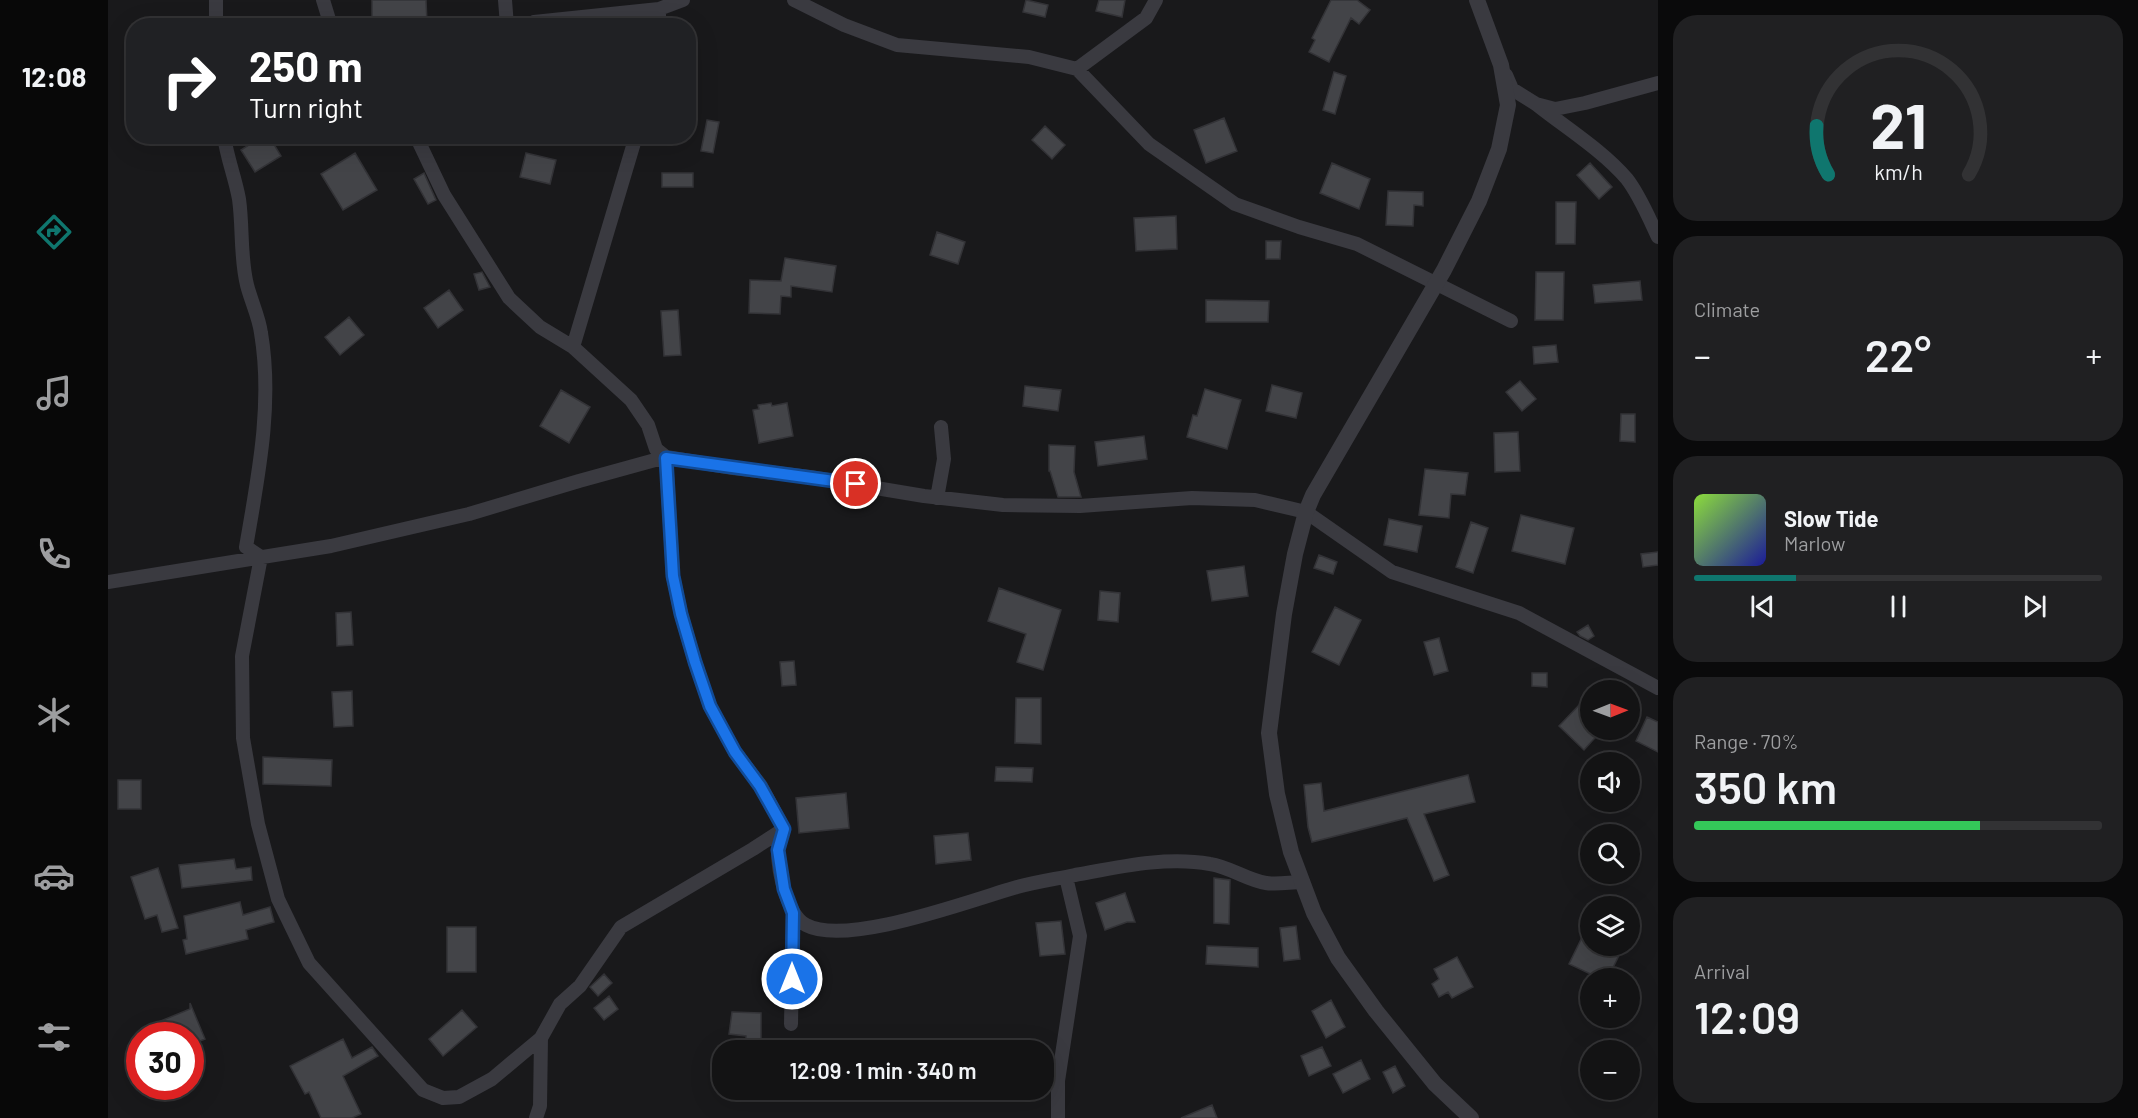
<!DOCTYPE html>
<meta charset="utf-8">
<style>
:root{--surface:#131314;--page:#202022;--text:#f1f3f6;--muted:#9d9ea0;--line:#323234;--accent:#0f766e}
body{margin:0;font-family:Barlow,sans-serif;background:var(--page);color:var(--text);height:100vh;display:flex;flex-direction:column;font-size:22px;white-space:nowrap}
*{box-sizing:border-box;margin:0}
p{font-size:20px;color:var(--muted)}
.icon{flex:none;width:33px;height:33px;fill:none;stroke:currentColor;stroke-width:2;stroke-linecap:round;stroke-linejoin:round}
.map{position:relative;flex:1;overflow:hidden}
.panel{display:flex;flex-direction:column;gap:15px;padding:15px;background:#0a0a0b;width:480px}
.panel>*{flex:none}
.guide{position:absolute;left:18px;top:18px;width:570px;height:126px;border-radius:24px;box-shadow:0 6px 24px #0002,0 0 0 2px var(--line);background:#202124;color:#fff;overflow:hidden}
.needle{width:39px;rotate:89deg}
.controls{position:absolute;left:1472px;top:680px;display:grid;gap:12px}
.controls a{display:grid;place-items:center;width:60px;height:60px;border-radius:50%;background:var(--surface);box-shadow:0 6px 24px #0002,0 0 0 2px var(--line);font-size:30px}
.speed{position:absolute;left:18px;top:1022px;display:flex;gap:12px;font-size:30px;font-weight:700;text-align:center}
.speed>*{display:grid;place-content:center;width:78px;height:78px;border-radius:50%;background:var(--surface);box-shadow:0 6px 24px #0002,0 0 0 2px var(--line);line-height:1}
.speed .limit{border:9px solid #d22;background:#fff;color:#111}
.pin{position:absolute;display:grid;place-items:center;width:51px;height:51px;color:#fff;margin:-26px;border:3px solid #fff;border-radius:50%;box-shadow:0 2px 6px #0007}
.me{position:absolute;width:66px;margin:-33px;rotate:0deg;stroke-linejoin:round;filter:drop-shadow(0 0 4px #0008)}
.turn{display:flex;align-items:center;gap:21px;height:126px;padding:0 24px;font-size:27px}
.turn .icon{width:78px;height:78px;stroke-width:2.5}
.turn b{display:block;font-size:42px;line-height:51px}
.big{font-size:45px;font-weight:600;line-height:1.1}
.panel .tile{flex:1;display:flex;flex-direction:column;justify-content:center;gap:9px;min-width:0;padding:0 21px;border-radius:24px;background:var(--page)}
.panel .dial{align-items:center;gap:0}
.dial svg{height:156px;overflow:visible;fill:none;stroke:var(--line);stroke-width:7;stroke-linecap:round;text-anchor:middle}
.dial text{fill:var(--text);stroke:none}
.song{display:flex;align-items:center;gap:18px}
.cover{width:72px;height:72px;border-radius:9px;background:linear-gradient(135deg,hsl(90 70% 55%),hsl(240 70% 35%))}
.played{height:6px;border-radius:3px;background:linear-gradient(90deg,var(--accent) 25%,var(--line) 25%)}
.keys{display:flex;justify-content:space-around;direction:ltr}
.heat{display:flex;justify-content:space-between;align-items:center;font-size:33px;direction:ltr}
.charge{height:9px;border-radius:4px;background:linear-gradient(90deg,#34c759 70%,var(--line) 0)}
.trip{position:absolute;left:604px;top:1040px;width:342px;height:60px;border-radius:24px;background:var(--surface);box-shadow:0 6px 24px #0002,0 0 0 2px var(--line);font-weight:600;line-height:60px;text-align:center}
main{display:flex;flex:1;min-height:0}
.tabs{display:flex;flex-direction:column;width:108px;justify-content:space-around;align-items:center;background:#080808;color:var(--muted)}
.tabs .icon{width:42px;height:42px}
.tabs .current{color:var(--accent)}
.tabs b{font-size:27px;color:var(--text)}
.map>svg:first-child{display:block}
.building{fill:#434448;stroke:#333337;stroke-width:1.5}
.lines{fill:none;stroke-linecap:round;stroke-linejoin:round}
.minor{stroke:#3a3a40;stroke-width:14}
.tertiary{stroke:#3a3a40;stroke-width:16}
.route-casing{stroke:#114b97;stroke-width:15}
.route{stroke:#1a73e8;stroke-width:10}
</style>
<main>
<nav class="tabs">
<b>12:08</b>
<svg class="icon current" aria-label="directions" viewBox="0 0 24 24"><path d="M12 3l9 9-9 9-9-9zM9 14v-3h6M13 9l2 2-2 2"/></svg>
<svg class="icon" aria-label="music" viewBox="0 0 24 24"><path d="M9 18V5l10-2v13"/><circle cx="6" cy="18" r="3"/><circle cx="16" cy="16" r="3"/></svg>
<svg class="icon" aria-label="phone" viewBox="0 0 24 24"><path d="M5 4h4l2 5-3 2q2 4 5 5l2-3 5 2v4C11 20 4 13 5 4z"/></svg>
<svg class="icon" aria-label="climate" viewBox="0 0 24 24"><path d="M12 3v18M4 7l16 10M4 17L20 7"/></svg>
<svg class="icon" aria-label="car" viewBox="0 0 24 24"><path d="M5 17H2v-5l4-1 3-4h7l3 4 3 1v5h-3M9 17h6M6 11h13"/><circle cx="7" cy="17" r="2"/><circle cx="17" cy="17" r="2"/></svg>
<svg class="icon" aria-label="filters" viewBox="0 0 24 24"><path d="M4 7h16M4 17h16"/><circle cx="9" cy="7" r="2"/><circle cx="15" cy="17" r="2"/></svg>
</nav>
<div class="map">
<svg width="1550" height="1118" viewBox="0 0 1550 1118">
<rect width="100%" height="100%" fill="#19191b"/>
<path class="building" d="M264,0H318L319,23L264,26Z
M918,0L940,5L937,17L915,12Z
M991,0H1017L1014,17L988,11Z
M1223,0H1249L1262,10L1251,24L1243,18L1221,62L1201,52L1207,40L1204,38Z
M1226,72L1238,76L1227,114L1215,110Z
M1116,118L1129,151L1098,163L1086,130Z
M599,120L611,122L605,153L593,151Z
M937,126L957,145L944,159L924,140Z
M155,136H161L173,156L147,172L133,150Z
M247,153L269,190L235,210L213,174Z
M418,153L448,160L442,184L412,177Z
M1224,163L1262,179L1251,209L1212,193Z
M1482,163L1504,187L1491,199L1469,175Z
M316,173L328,200L320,204L306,179Z
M554,173H585V187H554Z
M1280,191L1315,192V206L1306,205L1305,226L1278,225Z
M1448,202H1468L1467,244H1448Z
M1068,216L1069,249L1028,251L1026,218Z
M829,232L857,242L850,264L822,255Z
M1158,241H1173L1172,259H1158Z
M677,258L728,266L724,292L683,286V297L673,296L672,314L641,313L642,280L673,281Z
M374,272L382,287L371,290L366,274Z
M1428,272H1456L1455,320H1427Z
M1532,281L1534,300L1487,303L1485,285Z
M341,290L355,310L330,328L316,308Z
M1098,300L1161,301L1160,322H1098Z
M570,310L573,355L556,356L553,311Z
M241,317L256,335L232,355L217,337Z
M1448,345L1450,362L1426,364L1425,347Z
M1412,381L1428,399L1414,411L1398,392Z
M1164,385L1194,393L1188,418L1158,411Z
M917,386L953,390L950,411L915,406Z
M1097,389L1133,400L1119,449L1079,437L1085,415L1089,416Z
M453,390L482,407L461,443L432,426Z
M663,403L664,406L679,403L685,436L651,443L645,410L651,409L650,405Z
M1513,414H1527V442L1512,441Z
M1410,432L1412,471L1387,472L1386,433Z
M1036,436L1039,459L990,466L987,442Z
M941,445L967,446L966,472L973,497H950L942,471H941Z
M1317,469L1360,473L1357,495L1343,494L1341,518L1311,515Z
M1413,515L1466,528L1457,564L1404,551Z
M1281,519L1314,526L1309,552L1276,545Z
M1363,522L1380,528L1365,573L1348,567Z
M1550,552V565L1535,567L1533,554Z
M1211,555L1229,562L1225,574L1206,568Z
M1136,566L1140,596L1104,601L1099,571Z
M891,588L953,610L935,670L909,662L918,634L880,621Z
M992,591L1012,593L1010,622L990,620Z
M1227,607L1253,620L1231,665L1204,652Z
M243,612L245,645L229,646L228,613Z
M1480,625L1486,636L1480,640L1472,636L1469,632Z
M1331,638L1340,671L1326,675L1316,642Z
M686,661L688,685L674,686L672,662Z
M1424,673H1439V687L1424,686Z
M244,691L245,726L226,727L224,692Z
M908,698H933V744L907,743Z
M1473,703L1482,711V729H1495L1476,750L1451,726Z
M1539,717L1550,722V752L1528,741Z
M155,757L224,760L223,786L155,784Z
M888,767L925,768L924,782L887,781Z
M1360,775L1367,802L1316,814L1341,875L1326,881L1299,818L1204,842L1200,827L1196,785L1213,783L1216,811Z
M10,780H33V809H10Z
M738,793L741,828L691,833L688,798Z
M860,833L863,860L828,864L826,836Z
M126,859L128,869L143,867L144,880L74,888L71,865Z
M50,868L70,928L54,932L49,915L37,919L23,877Z
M1106,878L1122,880L1121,924L1106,923Z
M1017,893L1027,922H1019L997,930L988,903Z
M132,902L135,915L162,907L166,922L138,930L140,939L78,954L75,940L79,939L76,916Z
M953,921L957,954L932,956L928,923Z
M1482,921V945H1516L1500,978H1491L1461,964Z
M1188,926L1192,959L1176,961L1172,928Z
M339,927H368V972H339Z
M1099,946L1150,948V967L1098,964Z
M1349,957L1365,987L1344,998L1340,992L1331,997L1324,984L1331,979L1326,969Z
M496,974L504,983L490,996L482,987Z
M501,996L510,1009L496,1020L486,1008Z
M1223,1000L1237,1027L1218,1038L1204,1011Z
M82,1003L97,1039L82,1045V1035H47L43,1025L82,1009Z
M354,1010L369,1027L335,1056L321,1039Z
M624,1012L653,1013V1050H638V1036L621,1034Z
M235,1039L244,1058L264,1047L270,1056L235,1076L253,1114L244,1118H213L201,1092L197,1094L182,1066Z
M1214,1047L1223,1066L1201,1076L1193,1056Z
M1253,1060L1262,1079L1235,1093L1225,1074Z
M1287,1066L1297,1086L1285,1093L1275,1072Z
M1104,1105L1109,1118H1073Z"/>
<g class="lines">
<path class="minor" d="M108,0V26
M215,0L223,26
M397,0L399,26
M686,0L736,25L789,45L921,57L969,69L1041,144L1127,204L1191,227L1249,244L1403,321
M551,9V26
M419,26L426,22L551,9L575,0
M969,69L1038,18L1048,0
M1398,75L1404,89L1428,104L1447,109L1477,103L1550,83
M1428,104C1458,128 1494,150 1519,179C1532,196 1541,218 1550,237
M116,136C119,158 127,177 131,199C135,227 132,257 139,285C143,301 151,317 153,333C165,404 150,477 138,547L153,557L134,656L135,738L150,824L170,899L201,963L315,1090L335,1098L351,1097L384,1079L433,1038L452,1004L472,986L513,927L645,849L676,829
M308,136L336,195L401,298L432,327L465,347L523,400L540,425L548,449L558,457L565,576L573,614L587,662L602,706L627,752L653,786L676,829C674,836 671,844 670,851C670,871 679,915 698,925C739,947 863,900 909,887C928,882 948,879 967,875C1011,867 1058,856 1102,864C1122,867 1139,880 1158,883C1169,885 1183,882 1195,882
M465,347L528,136
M829,498L836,459L833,427
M0,582L223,546L361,514L471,481L558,457L625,468L702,477L816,496L895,505L972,506L1084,498L1147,500L1198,512L1284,572L1411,613L1550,688
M683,1024L685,913
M428,1118L432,1106L433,1038
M950,1118V1081L972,936L958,877"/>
<path class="tertiary" d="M1363,1118L1327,1084L1268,1011L1230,958L1206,913L1183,852L1169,794L1161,733L1176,614L1187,554L1198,512L1205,495L1336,270L1371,201L1391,149L1400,105L1393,65L1369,0"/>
</g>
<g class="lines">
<g class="route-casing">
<path id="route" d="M684,979L685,913L676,889L670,850L676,829L652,786L627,752L602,706L587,662L573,614L565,576L558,458L748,484"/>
</g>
<use href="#route" class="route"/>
</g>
</svg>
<div class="controls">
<a><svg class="needle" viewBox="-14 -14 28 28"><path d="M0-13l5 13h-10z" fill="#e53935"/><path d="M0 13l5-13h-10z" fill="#9d9ea0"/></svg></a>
<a><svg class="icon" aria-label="sound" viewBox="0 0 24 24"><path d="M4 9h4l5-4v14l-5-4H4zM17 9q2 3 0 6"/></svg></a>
<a><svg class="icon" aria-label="search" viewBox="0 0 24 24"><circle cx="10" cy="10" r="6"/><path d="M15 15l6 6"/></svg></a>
<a><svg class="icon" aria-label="layers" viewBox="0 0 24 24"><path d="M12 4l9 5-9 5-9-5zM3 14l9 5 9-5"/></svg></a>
<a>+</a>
<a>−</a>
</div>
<div class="speed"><div class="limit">30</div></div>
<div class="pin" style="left:748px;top:484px;background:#d93025"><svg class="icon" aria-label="arrive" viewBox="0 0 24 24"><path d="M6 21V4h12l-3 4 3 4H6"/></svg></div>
<svg class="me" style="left:684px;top:979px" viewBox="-20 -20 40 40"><circle r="17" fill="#1a73e8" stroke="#fff" stroke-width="3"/><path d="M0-11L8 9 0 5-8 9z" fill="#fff"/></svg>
<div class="trip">12:09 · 1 min · 340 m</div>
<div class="guide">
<div class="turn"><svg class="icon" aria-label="right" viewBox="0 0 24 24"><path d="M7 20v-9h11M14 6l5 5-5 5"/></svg><div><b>250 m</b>Turn right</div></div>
</div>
</div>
<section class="panel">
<div class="tile dial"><svg viewBox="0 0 100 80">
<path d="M14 69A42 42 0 1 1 86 69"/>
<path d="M14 69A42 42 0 0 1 8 44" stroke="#0f766e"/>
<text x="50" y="56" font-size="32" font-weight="700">21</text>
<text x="50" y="72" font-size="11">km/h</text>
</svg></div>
<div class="tile"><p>Climate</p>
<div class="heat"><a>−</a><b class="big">22°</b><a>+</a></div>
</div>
<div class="tile">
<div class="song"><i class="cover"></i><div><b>Slow Tide</b><p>Marlow</p></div></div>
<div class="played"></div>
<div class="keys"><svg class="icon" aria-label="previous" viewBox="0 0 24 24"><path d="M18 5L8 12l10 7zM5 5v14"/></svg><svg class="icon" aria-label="pause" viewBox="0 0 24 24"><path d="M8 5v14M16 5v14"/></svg><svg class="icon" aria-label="next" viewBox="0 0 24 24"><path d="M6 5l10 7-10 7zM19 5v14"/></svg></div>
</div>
<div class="tile"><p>Range · 70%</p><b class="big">350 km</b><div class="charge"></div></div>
<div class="tile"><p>Arrival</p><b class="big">12:09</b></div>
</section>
</main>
